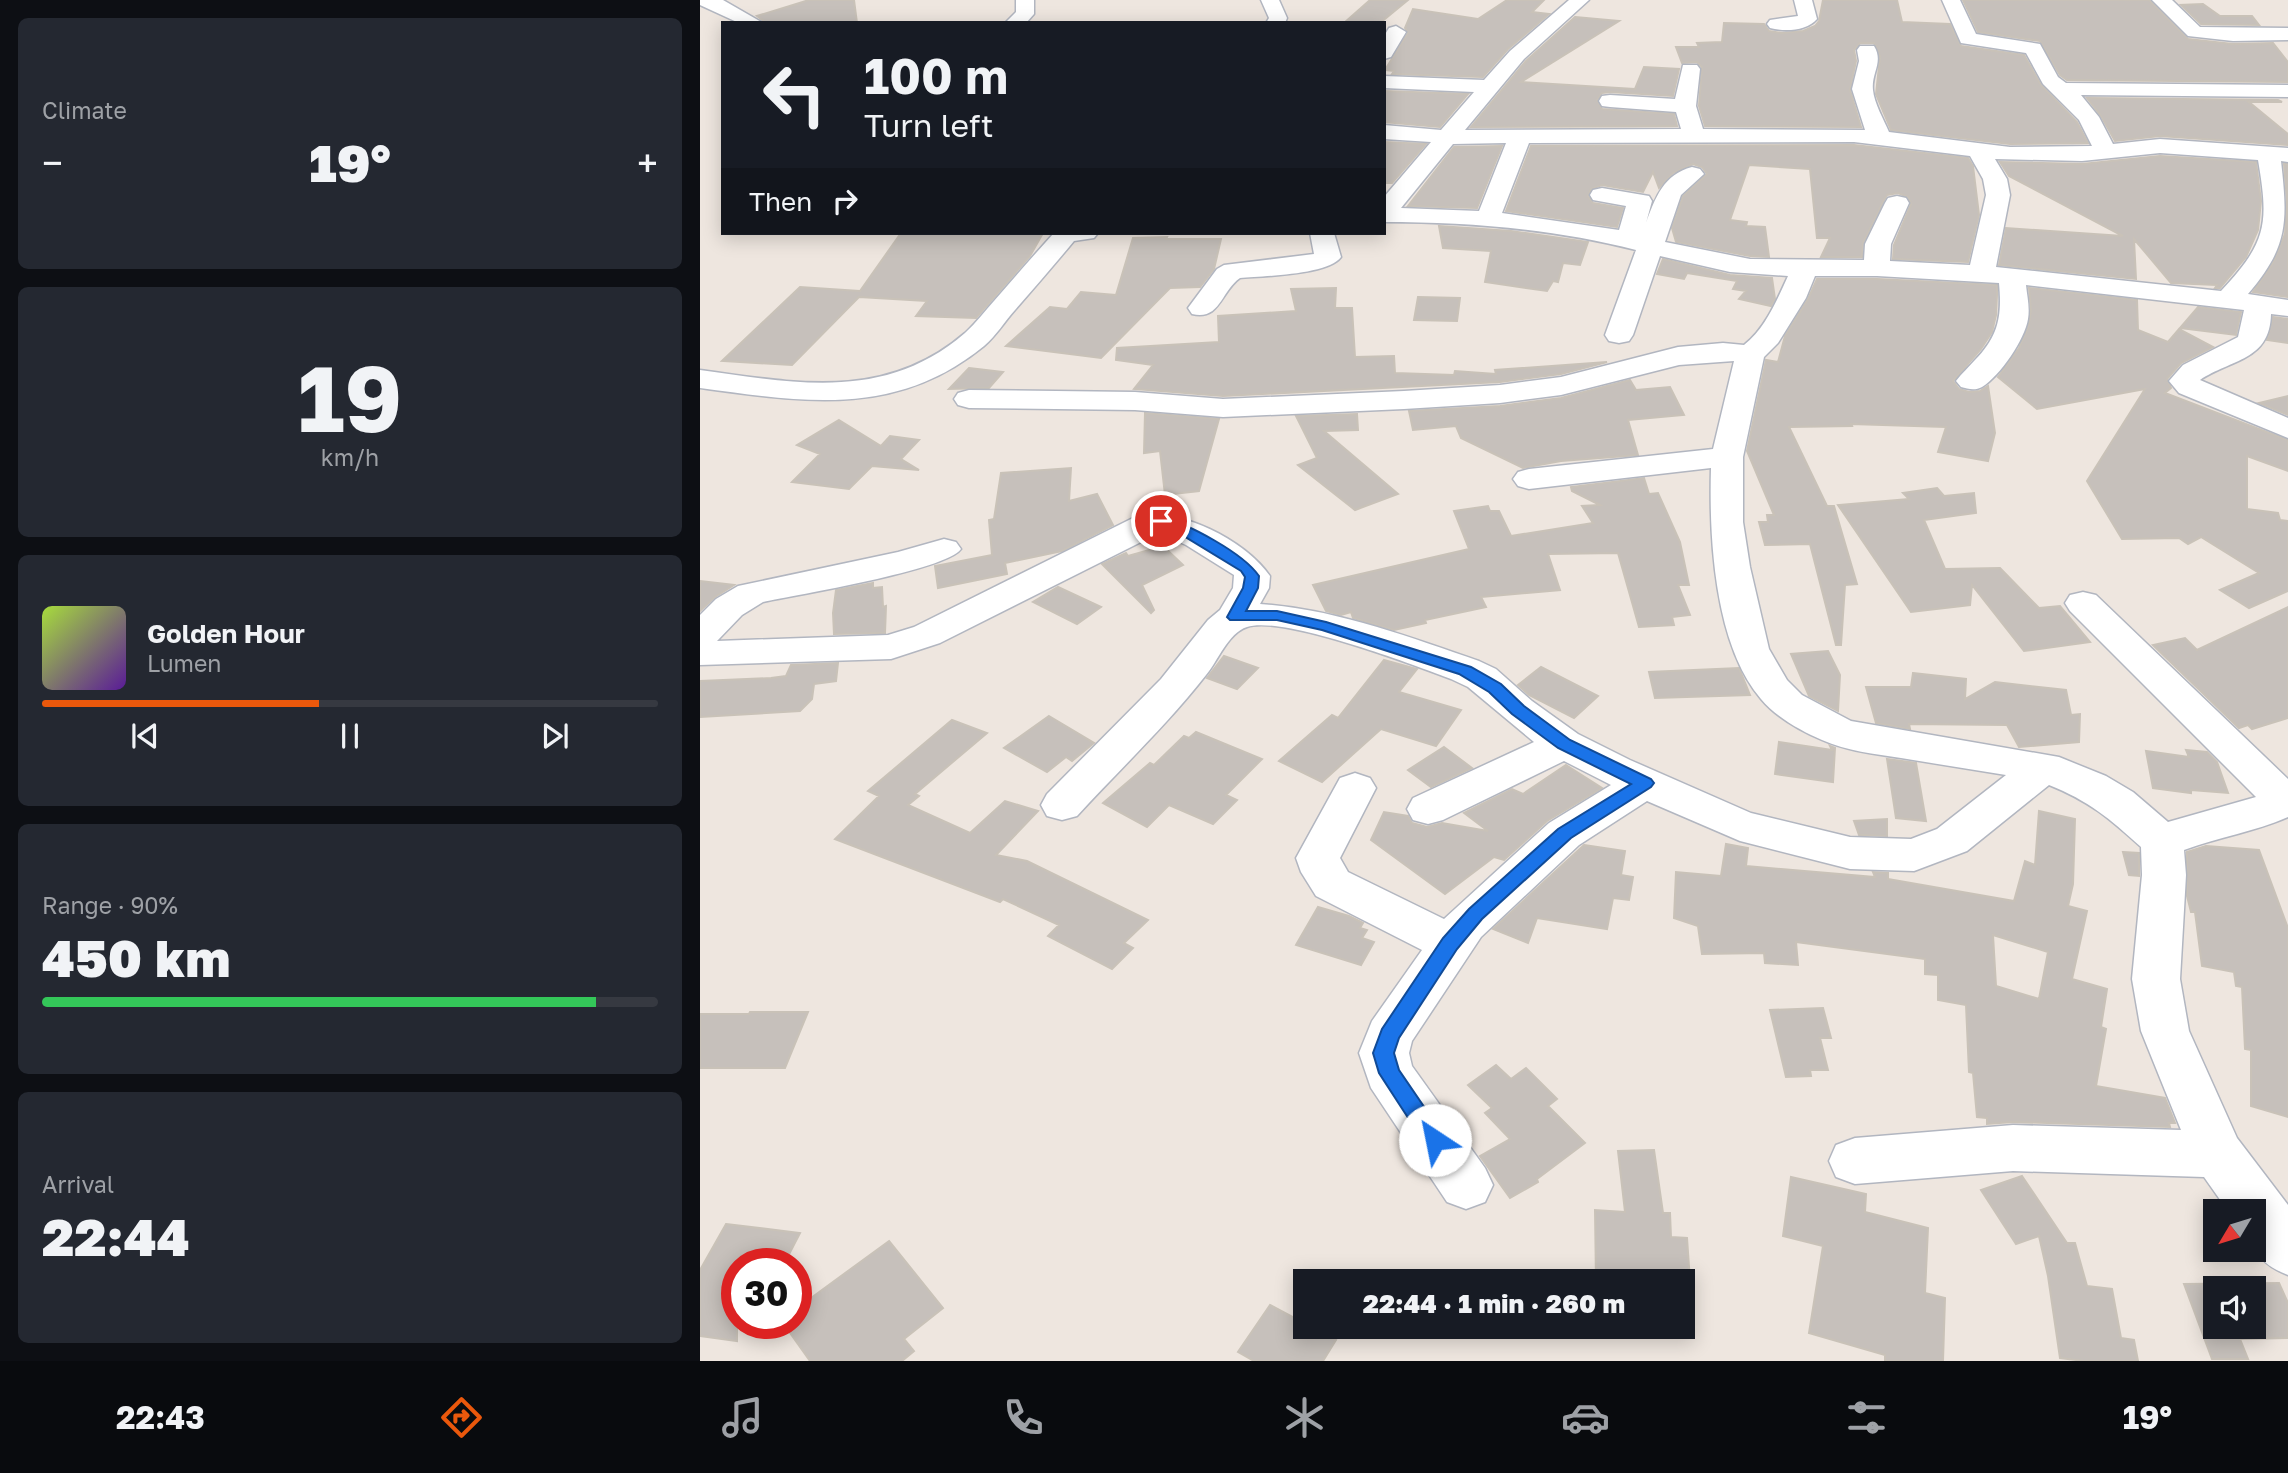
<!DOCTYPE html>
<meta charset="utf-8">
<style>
:root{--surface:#171b24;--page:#242831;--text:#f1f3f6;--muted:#9ea1a6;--line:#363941;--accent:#ea580c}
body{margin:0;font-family:"Golos Text",sans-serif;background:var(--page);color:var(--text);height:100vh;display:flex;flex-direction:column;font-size:26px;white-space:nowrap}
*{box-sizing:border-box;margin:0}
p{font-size:23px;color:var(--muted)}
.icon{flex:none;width:38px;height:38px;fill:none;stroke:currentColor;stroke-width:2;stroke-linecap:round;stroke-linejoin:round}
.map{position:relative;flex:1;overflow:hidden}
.panel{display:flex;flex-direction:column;gap:18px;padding:18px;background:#0d0f14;width:700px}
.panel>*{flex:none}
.banner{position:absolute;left:21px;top:21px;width:665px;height:214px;border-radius:0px;box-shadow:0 4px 18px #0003;background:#171b24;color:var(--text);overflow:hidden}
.needle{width:46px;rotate:232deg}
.fabs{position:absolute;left:1503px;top:1199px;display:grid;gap:14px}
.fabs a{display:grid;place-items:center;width:63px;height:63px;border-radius:0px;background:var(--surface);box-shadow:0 4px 18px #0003;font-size:35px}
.speed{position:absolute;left:21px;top:1248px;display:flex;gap:14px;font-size:35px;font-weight:700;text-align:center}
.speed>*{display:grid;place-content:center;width:91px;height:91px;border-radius:50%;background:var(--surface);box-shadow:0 4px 18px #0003;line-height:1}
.speed .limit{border:10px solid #d22;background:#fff;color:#111}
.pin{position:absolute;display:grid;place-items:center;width:60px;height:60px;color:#fff;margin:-30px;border:4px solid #fff;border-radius:50%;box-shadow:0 2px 7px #0007}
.me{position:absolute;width:77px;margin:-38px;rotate:326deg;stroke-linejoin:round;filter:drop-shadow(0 0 5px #0008)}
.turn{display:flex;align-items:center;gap:24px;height:147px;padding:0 28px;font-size:32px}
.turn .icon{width:91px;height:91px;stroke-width:2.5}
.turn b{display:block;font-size:49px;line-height:60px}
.then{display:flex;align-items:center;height:66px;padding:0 28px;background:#0003;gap:14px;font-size:26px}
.big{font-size:52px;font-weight:800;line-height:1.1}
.panel .widget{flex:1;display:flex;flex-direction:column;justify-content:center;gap:10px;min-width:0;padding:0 24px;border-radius:10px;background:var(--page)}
.panel .dial{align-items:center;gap:0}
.dial b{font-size:91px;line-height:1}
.song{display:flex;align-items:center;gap:21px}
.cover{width:84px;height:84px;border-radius:10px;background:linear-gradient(135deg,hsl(80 70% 55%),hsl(270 70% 35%))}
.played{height:7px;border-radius:4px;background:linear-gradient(90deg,var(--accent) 45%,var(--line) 45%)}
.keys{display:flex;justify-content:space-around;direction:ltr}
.heat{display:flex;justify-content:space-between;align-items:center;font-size:38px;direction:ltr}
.charge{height:10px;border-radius:5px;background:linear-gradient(90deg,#34c759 90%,var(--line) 0)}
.trip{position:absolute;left:593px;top:1269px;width:402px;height:70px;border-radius:0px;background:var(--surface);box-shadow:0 4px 18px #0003;font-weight:800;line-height:70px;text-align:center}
.tab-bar{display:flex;height:112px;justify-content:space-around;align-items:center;background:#090b0e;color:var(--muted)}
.tab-bar .icon{width:49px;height:49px}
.tab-bar .current{color:var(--accent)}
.tab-bar b{font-size:32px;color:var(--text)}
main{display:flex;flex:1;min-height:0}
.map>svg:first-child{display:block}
.building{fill:#c6c0bb;stroke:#c9c2b8;stroke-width:2;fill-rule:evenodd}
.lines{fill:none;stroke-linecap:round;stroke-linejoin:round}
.minor-casing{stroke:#b2b6c0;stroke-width:3}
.minor{fill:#fff;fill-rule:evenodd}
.route{fill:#1a73e8;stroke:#114b97;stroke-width:2}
</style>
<main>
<section class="panel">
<div class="widget"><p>Climate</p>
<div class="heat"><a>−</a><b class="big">19°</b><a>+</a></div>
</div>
<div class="widget dial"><b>19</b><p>km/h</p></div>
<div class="widget">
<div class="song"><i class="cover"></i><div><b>Golden Hour</b><p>Lumen</p></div></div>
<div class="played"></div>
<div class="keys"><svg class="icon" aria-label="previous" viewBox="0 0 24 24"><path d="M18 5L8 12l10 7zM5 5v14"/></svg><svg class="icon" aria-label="pause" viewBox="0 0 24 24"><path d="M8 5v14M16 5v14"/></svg><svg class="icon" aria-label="next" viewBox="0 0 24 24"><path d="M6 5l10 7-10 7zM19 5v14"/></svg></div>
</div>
<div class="widget"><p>Range · 90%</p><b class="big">450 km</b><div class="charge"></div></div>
<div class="widget"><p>Arrival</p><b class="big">22:44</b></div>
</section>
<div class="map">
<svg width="1588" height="1361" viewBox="0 0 1588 1361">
<rect width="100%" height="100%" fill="#eee6df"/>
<path class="building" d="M109,0H154L157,23H66L57,16Z
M670,0H708L680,23H644Z
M807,0H844L832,12L849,14L808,49L783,77L692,74L694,71L685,70L708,33L705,28L713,9L778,19Z
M1123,0H1197L1202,22L1250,24L1261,46L1324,55L1341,85L1377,122L1388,143L1310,144L1191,130L1176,94L1180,57L1174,43H1160L1154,50L1156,61L1150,90L1161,127L1005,126L999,106L1002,67L997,62L982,63L976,47H999L997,43L1022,42L1024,23L1064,24L1069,31L1082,33L1103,31L1115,26L1119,21Z
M1263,0H1449L1488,39L1533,44L1573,43L1588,62V82L1367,80L1360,75L1340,41L1278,32Z
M1503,4L1520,16H1552L1559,25L1501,24L1481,5Z
M875,17L919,21L821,82L935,89L944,67L979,69L973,96L910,92L902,93L897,100L902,109L974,114L977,126L771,127L826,61Z
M684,91L768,94L740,127L684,122Z
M1387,98L1578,100L1582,102H1549L1588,134V145L1460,136L1415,141L1401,116Z
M684,142L726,144L692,183H684Z
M1154,145L1268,158L1273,166L1279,215L1268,262L1193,259L1194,245L1211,204L1208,197L1198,193L1187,195L1183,202L1163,243L1162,257H1121L1130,238H1117L1110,169L1049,165L1030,220L1047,222L1046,226L1065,227L1069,257L1050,256L976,242L972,228L983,196L1007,174L1002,167L993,164L973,173L959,188L953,172L943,192L902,185L891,189L888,196L893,203L923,208L917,227L806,211L831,146Z
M802,146L777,208L708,206L754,147Z
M1460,156L1556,162L1561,201L1558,230L1546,257L1520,288H1515L1517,285L1471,283L1434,239L1436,279L1299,265L1306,228L1423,236L1309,176L1300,162L1382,164Z
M1584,164H1588V297L1553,292L1573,263L1585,234L1587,201Z
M739,226L811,231L888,242L880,265L863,263L858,282L853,281L847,291L785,282L791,251L743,248Z
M201,233H343L330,256L276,318L216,316L227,301L159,297L92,365L22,361L100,287L160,291Z
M467,237L466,239H521L514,269L500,287L470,288L401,358L306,346L350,307L367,309L381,292L416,295L433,238Z
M963,259L1030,275L1072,278L1075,299L1071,306L1039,299L1046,291L1033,289L1037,281L987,273L984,279L957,274Z
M1117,279H1177L1297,285V295L1296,315L1292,332L1281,349L1253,381L1259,389L1269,392L1280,391L1288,386L1295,433L1288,461L1238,452L1246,427L1151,424L1152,426L1089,427L1127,506H1134L1157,584L1145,585L1141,645H1136L1110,544L1065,545L1059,522H1068L1067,515H1074L1047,451L1066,360L1078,362L1085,336L1108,299Z
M636,288L635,308H652L655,357L694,356L695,373L754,375L755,371L796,374L795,370L907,362L861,374L800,382L523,396L434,389L453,365L416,360L417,348L519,342L518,316L596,311L591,289Z
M1329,288L1437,300L1438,330L1468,342L1479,329L1513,347L1481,363L1467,379L1471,388L1465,393L1588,440V471L1547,456V509L1578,513L1580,520L1588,521V591L1549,608L1520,590L1559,573L1501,537L1488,544L1479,538L1422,539L1387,481L1445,389L1337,409L1298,377L1319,348L1328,328L1331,310Z
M718,297L760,298L757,321L714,320Z
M1498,307L1541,312L1536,335L1480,328Z
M1573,317L1588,319V343L1567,340Z
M269,368L303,372L289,388L249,389Z
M930,380L936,390L970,387L984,415L928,420L938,455L861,461L823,468L761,438L756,426L713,430L709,411L800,406L861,398Z
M1588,396V415L1559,403Z
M445,413L519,419L499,491L465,495L460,451L444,453Z
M657,414L658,430L624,431L698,494L655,510L598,465L617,458L596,416Z
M139,420L181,446L190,436L219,440L201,459L219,470L172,466L149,489L92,482L120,454L97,445Z
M371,468L369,501L397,494L413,525L362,551L305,563L307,574L238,588L235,566L292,555L289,520L294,519L301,473Z
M944,478L949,494L958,493L980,542L989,585H978L990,615L972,617L974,625L939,627L918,553L848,554L860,590L781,597L786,607L725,620L726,623L694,630L653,618L651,612L641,615L626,611L613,585L769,549L754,511L788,506L790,511H799L811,536L893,523L882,506L900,505L872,491L871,487Z
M1237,488L1244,496L1274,493L1276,513L1224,520L1245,569L1300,568L1339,608L1360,606L1390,642L1324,651L1272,585L1270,605L1211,612L1138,505L1209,499L1203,493Z
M463,546L483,565L442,585L454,610L451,613L402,564L426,553L428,556Z
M0,581L34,585L15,597L0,611Z
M173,583V588L182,587L183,607L186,606L185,633L134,634L133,613L136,590Z
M358,587L401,607L377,624L333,602Z
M1588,607V718L1552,729L1548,725L1539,728L1453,645L1485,638L1497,650Z
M1128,651L1140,675L1138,711L1109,696L1091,654Z
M524,656L558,668L537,689L507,678Z
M684,660L717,669L699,692L761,710L736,746L681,729L622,782L579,761L632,715L638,718Z
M138,663L136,681L114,684L112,699L100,711L0,717V681L71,678L86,676L91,665Z
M841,667L898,696L874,718L829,695L818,685Z
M1039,668L1050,695L955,698L949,672Z
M1213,673L1266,679L1265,699L1295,682L1366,690L1371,715L1380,714L1379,742L1319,747L1307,725L1209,724L1210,729L1176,723L1166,687H1211Z
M349,716L394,743L372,761L366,757L347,772L304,748Z
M252,720L287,733L215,794L219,796L208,805L270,833L305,801L338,811L296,855L327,861L448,920L424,943L433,948L412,969L348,936L359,925L303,899L300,902L135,839L179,796L168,791Z
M496,732L562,759L526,795L537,800L513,824L469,805L447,827L403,803L450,763L454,765L484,736L489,738Z
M1079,742L1132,750L1130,746L1135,748L1133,782L1075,774Z
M744,747L772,768L731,787L708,770Z
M1486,750L1507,752L1517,762L1528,793L1491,790V793L1453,788L1446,751L1489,757Z
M1187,759L1216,763L1226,821L1196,818Z
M866,765L902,788L847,821L804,860L794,857L745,894L671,840L684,812L708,816L712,823L727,827L742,823L788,831L764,813L812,789L823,794Z
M1339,811L1375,819L1373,884L1368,906L1387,911L1372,979L1407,989L1401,1027L1406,1029L1396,1086L1465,1098L1475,1123H1469L1470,1127L1313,1122L1287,1124V1118L1277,1117L1273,1073L1269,1072L1266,1005L1238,1000V975L1225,974V959L1096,942L1098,965L1065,963L1064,953L1002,954L998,926L974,918L976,872L1021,876L1026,844L1048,848L1046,866L1175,877L1173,872L1188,873V879L1314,901L1325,861L1335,865ZM1293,935L1348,952L1339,999L1296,986Z
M1187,819V836L1159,835L1154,821Z
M884,845L925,851L921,875L933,877L929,900L913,898L907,929L837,918L828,943L793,929Z
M1506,846L1559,850L1588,928V1117L1551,1106V1050L1545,1049L1542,987L1536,986L1534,972L1502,966L1495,912H1491L1487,896V852Z
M1423,852L1439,853V876L1429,875Z
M618,907L649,916L663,923L660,928L667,930L662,938L674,942L661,965L596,945Z
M1123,1008L1131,1038H1120L1128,1070H1110L1111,1076L1086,1077L1070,1010Z
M50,1012H108L85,1068H0V1014H49Z
M796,1065L811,1079L826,1068L857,1099L848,1106L885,1143L837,1179L838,1182L810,1198L780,1156L810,1139L785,1113L792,1108L768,1085Z
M954,1150L963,1213H970L971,1237L987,1238L990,1281H896L895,1210L925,1212L918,1151Z
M1322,1176L1367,1243H1375L1387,1286L1412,1289L1421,1338L1434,1340L1438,1361H1384L1360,1358L1348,1276L1339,1236L1316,1244L1281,1190Z
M1091,1177L1166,1194L1165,1212L1228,1228L1225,1293L1245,1298L1243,1361H1185V1355L1109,1333L1123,1246L1083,1236Z
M26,1224L100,1233L84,1264H37V1341L0,1336V1270Z
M189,1241L243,1308L204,1339L214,1351L202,1361H110L83,1323H96V1309Z
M1579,1283L1588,1303V1338L1540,1339L1548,1359H1512L1484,1284ZM1516,1288H1554V1326H1516Z
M570,1305L606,1324V1326L636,1340L623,1361H554L538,1352Z"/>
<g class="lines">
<g class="minor-casing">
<path id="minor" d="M0,0H23L63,23H39L0,5Z
M316,0H334V14L326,23H305L316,12Z
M561,0H579L587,18L585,23H566L569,18Z
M869,0H889L824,59L765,130L981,129L976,112L910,107L902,106L899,101L902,96L910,95L975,99L983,65H997L1000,69L996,106L1003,129L1165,130L1152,89L1159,61L1157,50L1160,46H1174C1184,62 1171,73 1173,90C1174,103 1184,120 1189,132L1310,147L1392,146L1379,120L1343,84L1326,53L1261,43L1242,0H1260L1276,34L1340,44L1358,77L1366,83L1588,85V97L1381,95L1399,117L1413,144L1460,139L1588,148V162L1581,161C1588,223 1588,247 1548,294L1588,300V316L1571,314C1570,361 1531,359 1500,380L1588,418V438L1479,393L1469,381L1483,365L1538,337L1544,310L1326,285C1327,296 1330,307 1328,319C1325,339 1300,376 1282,387C1275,391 1268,389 1261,387L1256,381C1262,373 1269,367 1275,360C1299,336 1302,315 1299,283L1177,276H1115L1106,298L1078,343L1064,357L1043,457V522L1050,567L1069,649L1087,680L1102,695L1151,721L1359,757L1406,776L1433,792L1468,822L1556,797L1370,611L1365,603L1370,595L1383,592L1396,595L1588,779V817C1554,832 1519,837 1484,850L1486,875L1480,979L1489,1031L1537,1138L1588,1205V1275C1552,1261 1554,1246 1554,1211H1528L1504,1177L1313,1171L1155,1184L1136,1177L1129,1161L1136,1145L1155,1138L1313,1125L1481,1130L1441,1031L1432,979L1442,875L1441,847C1409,818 1389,801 1349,785L1267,851L1214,871L1150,869L1040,841L947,801L879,845L781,937L712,1041L709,1053L712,1066L785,1168L793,1185L785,1202L766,1209L747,1202L671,1088L659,1053L672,1021L722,950L616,896L601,872L596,858L640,778L655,773L670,778L676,788L640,858L648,872L744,919L849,823L911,785L864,761L743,820L728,824L713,820L707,809L713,798L834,742L768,687L751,679C714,665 581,615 547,627C528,633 518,661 506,675C467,725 420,769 377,816L362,820L347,816L341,805L347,794L461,679L508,620L520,610L533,588L534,575L486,545L459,533L240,643L191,659L0,665V615L16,599L38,586L198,552L244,539L256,542L261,549C247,570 96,595 63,602L42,615L17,641L188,635L214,627L435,517C479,506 545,540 570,576L569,588L560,604C635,609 709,637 779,661L796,669L832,701L878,734L930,760L1051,813L1150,837L1211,839L1237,829L1306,775C1271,769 1236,764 1201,758C1175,754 1147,751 1122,740C1101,731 1076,717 1061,699C1014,644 1009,537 1011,468L829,489L818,486L813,479L818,472L829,469L1013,449L1034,361L979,365L861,395L800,403L704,409L523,417L435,410L269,408L258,405L254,399L258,393L269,390L435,392L523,399L704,391L800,385L861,377L978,347L1023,343L1044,345C1065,329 1077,300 1088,276L1030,272L960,256L933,335L929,341L919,343L909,341L905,335L936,250C854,229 769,222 684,222V197L731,142L684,139V125L741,130L774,92L684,88V76L784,80L810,51ZM1154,142L1270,156L1283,179L1286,195L1270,265L1190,261L1191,244L1209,203L1206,198L1197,196L1188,198L1185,203L1165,244L1164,260L1050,259L965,242L981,195L1004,174L1000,169L992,167C964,174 955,198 946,223L952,201L949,196L902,188L893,190L890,195L893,200L926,206L919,230L802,213L829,143ZM806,143L779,211L701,208L753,144ZM1460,153L1558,160C1569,224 1567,242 1521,291L1296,267L1310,195L1307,179L1295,159L1382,161Z
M1094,0H1112L1117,19C1107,31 1085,32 1070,28L1067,24L1070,20L1098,16Z
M1452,0H1472L1500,27L1588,28V40L1533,41L1488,36Z
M696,26L706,32L691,57L684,59V36L689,28Z
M354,233H398L394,238L374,241C355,264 335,287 315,310C305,321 296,336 284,346C196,418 104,402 0,388V370C96,383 185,402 265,333C276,323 285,311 294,301C314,278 334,255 354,233Z
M610,233H634L641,257C628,275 563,276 540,278C521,291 520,321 492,314L488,308L517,269L524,265L614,254Z"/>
</g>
<use href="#minor" class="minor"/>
</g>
<path class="route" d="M461,517C489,524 543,553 559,576L558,588L546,611H577L626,622L771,667L801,684L824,706L870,740L951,779L954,783L951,787L871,838L782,919L757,949L699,1038L694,1053L699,1070L742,1133L746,1140L742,1147L735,1149L727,1147L679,1073L673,1053L682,1029L743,938L769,909L858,829L931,784L858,748L812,714L789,692L759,674L622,630L577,620H530L527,617L543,588L545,577L541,571L472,529L456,524V518Z"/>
</svg>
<div class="fabs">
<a><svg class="needle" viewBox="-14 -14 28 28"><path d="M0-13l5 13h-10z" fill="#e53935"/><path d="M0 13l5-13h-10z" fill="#9ea1a6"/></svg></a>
<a><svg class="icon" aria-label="sound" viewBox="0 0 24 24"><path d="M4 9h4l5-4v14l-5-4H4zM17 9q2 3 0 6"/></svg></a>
</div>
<div class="speed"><div class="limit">30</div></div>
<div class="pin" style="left:461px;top:521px;background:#d93025"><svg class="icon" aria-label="arrive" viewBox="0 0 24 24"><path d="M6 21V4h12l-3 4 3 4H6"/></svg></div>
<svg class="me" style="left:735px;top:1140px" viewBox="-20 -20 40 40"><circle r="19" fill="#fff"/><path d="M0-13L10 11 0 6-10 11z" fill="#1a73e8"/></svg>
<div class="trip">22:44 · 1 min · 260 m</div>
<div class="banner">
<div class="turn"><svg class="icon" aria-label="left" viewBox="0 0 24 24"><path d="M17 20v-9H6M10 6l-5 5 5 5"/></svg><div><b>100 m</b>Turn left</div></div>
<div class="then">Then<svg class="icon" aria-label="right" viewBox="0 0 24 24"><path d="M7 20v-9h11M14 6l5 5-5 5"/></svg></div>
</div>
</div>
</main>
<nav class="tab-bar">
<b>22:43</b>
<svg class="icon current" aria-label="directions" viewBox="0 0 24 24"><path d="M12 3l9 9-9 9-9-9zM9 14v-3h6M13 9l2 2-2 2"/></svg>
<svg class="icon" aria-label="music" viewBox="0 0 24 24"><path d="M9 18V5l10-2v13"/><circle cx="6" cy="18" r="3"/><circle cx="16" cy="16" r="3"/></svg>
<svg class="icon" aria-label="phone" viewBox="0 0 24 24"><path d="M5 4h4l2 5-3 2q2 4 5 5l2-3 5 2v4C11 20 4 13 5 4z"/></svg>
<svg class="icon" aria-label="climate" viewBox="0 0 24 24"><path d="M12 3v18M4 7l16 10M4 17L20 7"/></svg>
<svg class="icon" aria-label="car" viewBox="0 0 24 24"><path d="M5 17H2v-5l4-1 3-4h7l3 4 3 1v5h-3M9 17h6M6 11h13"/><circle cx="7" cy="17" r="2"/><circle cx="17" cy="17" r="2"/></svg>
<svg class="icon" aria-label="filters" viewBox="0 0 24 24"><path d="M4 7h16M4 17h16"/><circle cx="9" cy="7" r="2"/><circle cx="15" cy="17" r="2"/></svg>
<b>19°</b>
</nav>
